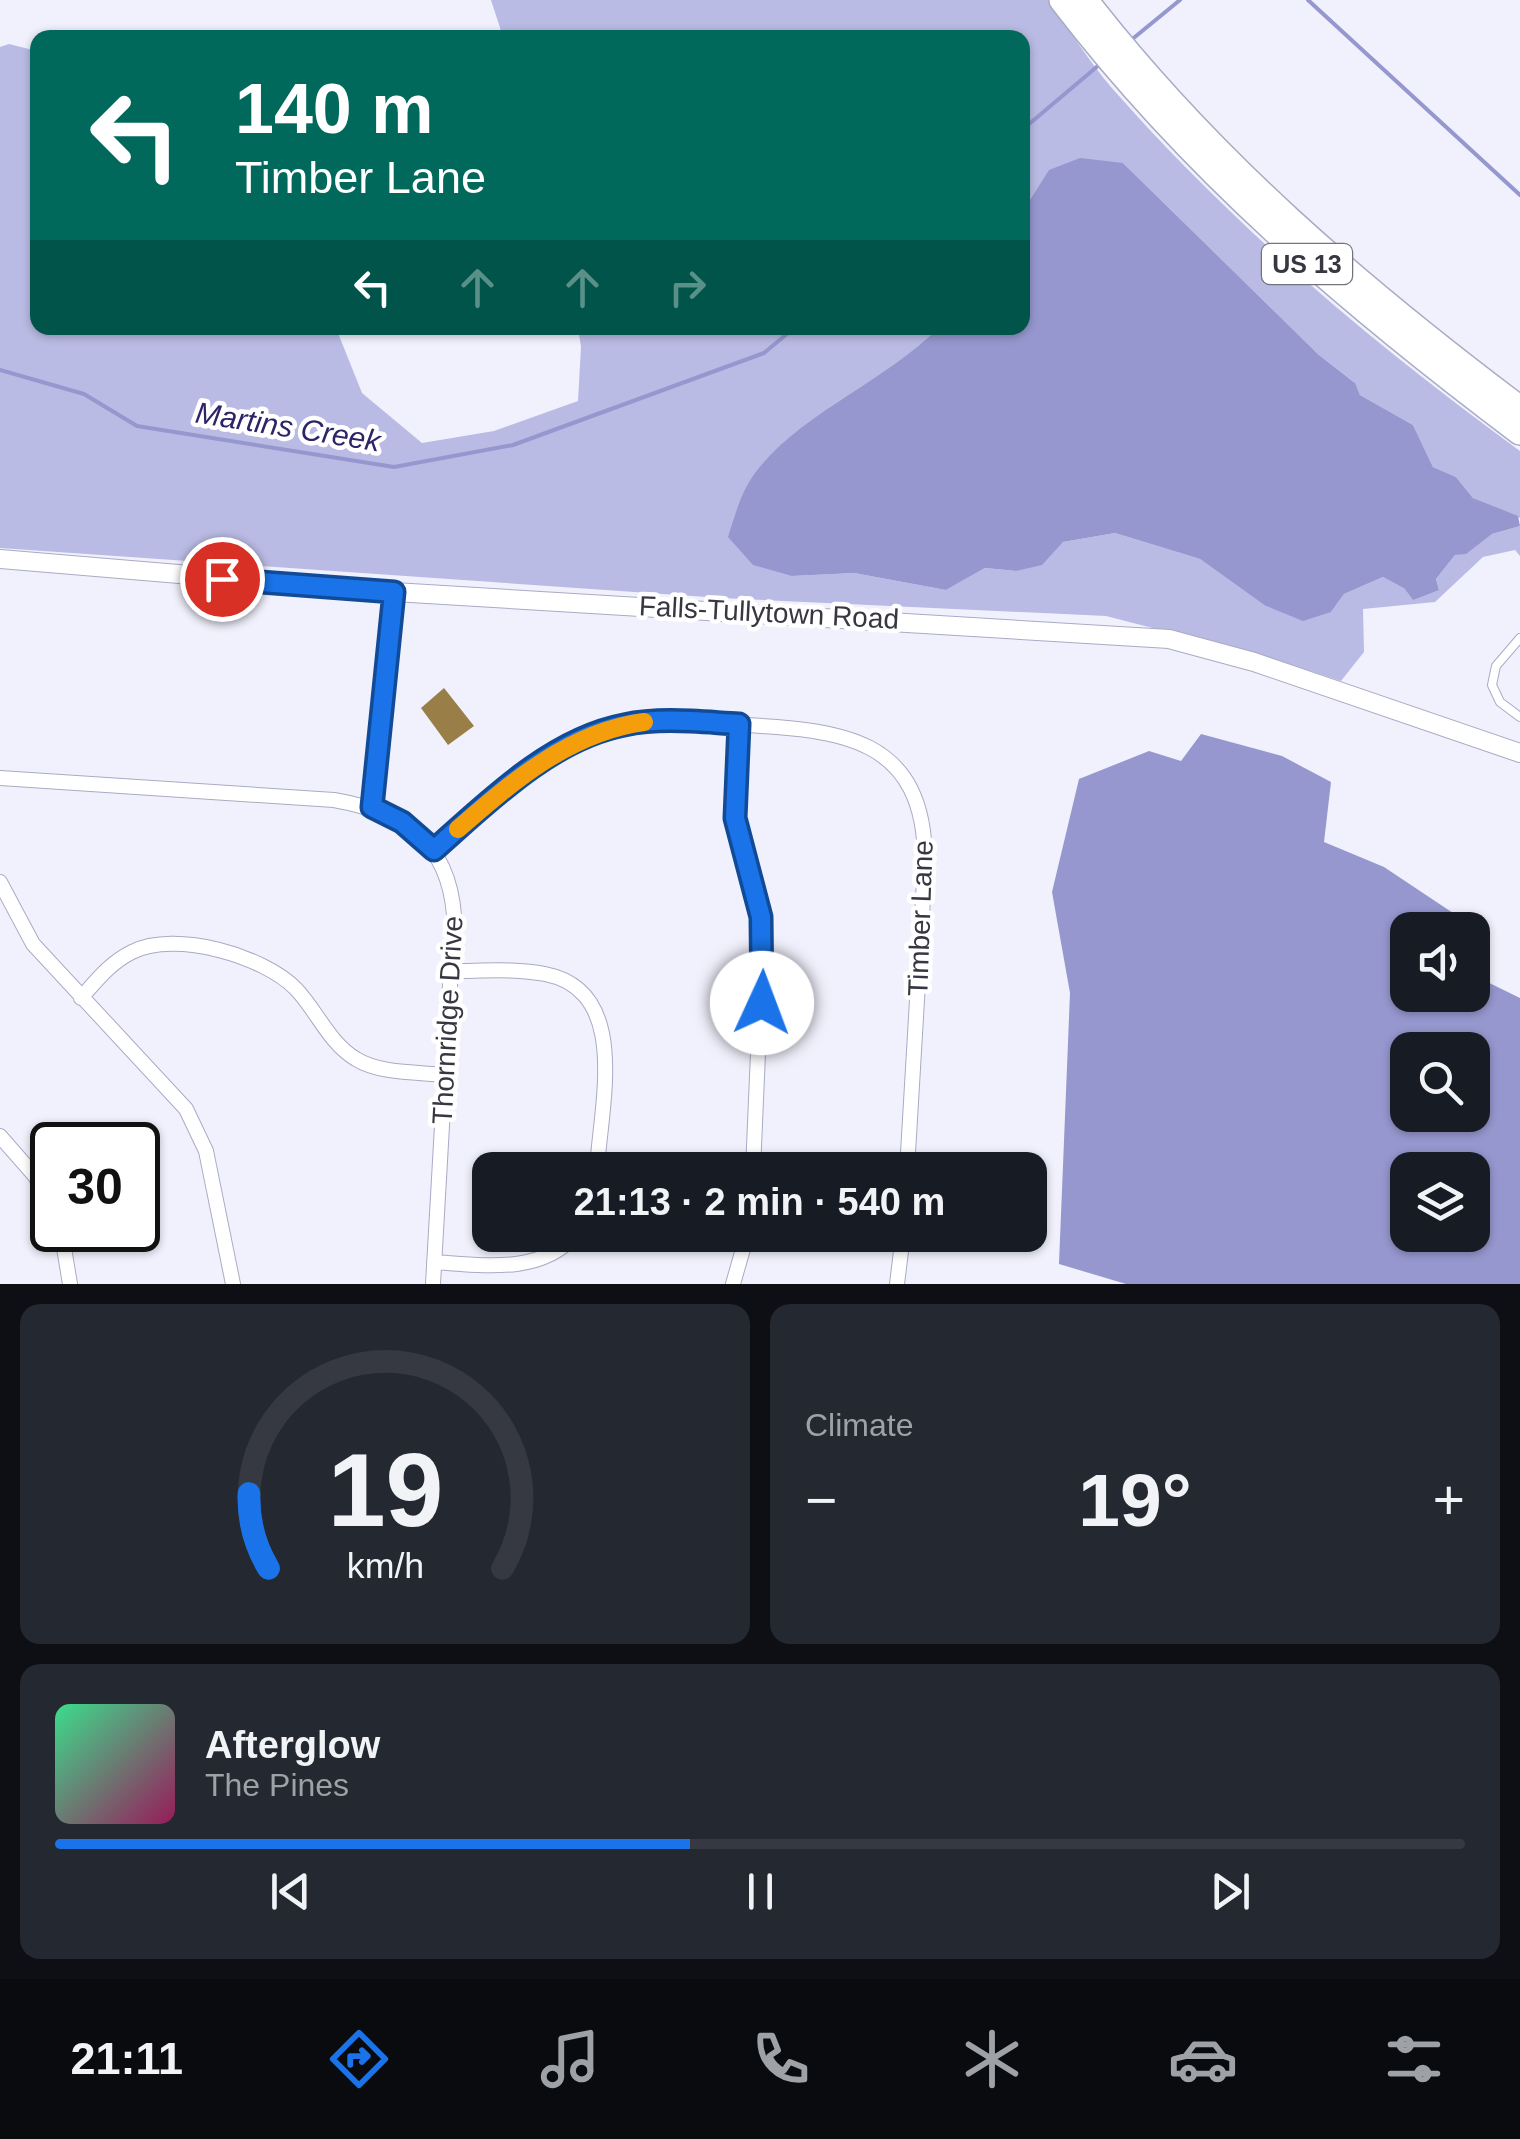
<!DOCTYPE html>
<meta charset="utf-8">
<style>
:root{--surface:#171b24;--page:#242831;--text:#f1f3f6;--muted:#9ea1a6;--line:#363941;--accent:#1a73e8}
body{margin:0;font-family:Arial,sans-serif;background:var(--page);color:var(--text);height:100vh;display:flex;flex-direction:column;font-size:38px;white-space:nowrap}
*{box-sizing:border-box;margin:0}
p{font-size:32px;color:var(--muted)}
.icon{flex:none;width:55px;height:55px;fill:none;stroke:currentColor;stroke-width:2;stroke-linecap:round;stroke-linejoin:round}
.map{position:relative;height:1284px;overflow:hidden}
.drawer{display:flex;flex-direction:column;gap:20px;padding:20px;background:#0d0f14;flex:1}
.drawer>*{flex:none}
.top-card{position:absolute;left:30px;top:30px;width:1000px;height:305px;border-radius:20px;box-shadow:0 2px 8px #0004;background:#00695c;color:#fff;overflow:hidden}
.tools{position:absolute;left:1390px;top:912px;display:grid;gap:20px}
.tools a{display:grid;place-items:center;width:100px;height:100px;border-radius:20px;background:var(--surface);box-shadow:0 2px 8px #0004;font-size:50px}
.speed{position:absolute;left:30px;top:1122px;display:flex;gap:20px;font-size:50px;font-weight:700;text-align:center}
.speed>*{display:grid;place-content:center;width:130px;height:130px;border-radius:50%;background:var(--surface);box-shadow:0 2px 8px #0004;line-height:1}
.speed .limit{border:5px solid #111;border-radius:15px;background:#fff;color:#111}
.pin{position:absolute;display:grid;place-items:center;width:85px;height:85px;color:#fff;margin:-42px;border:5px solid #fff;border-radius:50%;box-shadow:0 2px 10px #0007}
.me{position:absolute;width:110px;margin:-55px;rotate:2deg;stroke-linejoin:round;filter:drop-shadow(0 0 8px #0008)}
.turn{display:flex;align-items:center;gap:35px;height:210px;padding:0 40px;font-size:45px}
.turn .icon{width:130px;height:130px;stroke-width:2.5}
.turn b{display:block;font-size:70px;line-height:85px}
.lanes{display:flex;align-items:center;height:95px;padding:0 40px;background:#0003;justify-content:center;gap:50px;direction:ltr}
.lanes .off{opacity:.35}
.big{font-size:75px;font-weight:700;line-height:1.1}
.drawer .card{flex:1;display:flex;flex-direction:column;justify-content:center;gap:15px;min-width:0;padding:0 35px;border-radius:20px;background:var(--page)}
.drawer .dial{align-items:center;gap:0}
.dial svg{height:260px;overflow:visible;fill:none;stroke:var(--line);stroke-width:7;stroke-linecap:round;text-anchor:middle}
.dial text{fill:var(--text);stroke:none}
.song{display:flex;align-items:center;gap:30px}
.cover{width:120px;height:120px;border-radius:15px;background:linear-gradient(135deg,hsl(150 70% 55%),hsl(330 70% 35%))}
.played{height:10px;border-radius:5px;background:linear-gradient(90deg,var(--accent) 45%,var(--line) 45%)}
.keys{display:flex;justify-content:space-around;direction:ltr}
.heat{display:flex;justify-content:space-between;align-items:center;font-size:55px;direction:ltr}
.drawer .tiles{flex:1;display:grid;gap:20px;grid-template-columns:1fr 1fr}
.card:last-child{grid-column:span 2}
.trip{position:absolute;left:472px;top:1152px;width:575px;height:100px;border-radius:20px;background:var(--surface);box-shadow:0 2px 8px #0004;font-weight:700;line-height:100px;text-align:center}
.tab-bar{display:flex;height:160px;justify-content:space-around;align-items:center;background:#090b0e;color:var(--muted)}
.tab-bar .icon{width:70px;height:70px}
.tab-bar .selected{color:var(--accent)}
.tab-bar b{font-size:45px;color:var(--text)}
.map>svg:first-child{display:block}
.green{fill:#b9bbe4}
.water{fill:#9697ce;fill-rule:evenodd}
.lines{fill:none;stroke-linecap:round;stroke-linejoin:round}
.stream{stroke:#9697ce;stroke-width:4}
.building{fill:#997f47}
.service-casing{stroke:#a9abc4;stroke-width:10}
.minor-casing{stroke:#a9abc4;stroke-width:16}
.tertiary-casing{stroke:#a9abc4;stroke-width:20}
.motorway-casing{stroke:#a9abc4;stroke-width:28}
.service{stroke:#fff;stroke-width:8}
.minor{stroke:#fff;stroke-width:14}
.tertiary{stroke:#fff;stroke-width:18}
.motorway{stroke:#fff;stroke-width:25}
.route-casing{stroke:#114b97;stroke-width:25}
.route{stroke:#1a73e8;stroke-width:18}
.slow{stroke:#f59e0b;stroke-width:18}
.labels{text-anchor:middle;stroke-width:9;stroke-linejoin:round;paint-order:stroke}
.shield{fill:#fff;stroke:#73737b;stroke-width:2.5}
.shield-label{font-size:25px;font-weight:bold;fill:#373742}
.street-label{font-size:28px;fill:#373742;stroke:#fff}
.water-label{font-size:30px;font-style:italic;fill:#2d2567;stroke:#fff}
</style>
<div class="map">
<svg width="1520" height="1284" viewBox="0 0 1520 1284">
<rect width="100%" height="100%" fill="#f0f1fc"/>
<path class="green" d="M491,0H1048C1069,29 1088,60 1111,87C1231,224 1373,344 1520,451V518L1473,498L1456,477L1433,467L1413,425L1360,395L1354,382L1319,355L1123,163L1050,170L1023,211L1022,38L503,37Z
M9,44L37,51L38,328H336L362,393L422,443L494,431L578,401L581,347L578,328H938L907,359L799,432L792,576L854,573L946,590L985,568L1016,571L1063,542L1115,533L1200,559L1264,605L1331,612L1344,594L1383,577L1405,589L1439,590L1436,579L1455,555L1466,553L1492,534L1520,526V556L1515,550L1483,557L1435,602L1363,609L1364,652L1341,681L1269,658L1106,616L721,598L0,548V47Z"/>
<path class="water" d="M1080,158L1123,163L1319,355L1355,383L1360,395L1413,425L1433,467L1456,477L1473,498L1518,516L1520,526L1492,534L1466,554L1455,555L1436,579L1439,590L1413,600L1405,589L1383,577L1344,594L1331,612L1303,621L1264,605L1200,559L1115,533L1063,542L1042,565L1016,571L985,568L946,590L854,573L792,576L753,565L728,537C735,515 741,492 755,473C799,414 885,382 938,328H1022L1023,211L1049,170Z
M1201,734L1282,756L1331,782L1324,842L1384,867L1474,927L1473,937L1472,930H1408V995H1472L1473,975L1520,998V1284H1126L1059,1264L1070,993L1052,892L1079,779L1149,751L1181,761ZM1408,1050H1472V1115H1408ZM1408,1170H1472V1235H1408Z"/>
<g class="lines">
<path class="stream" d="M1308,0L1520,195
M1130,41L1180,0
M1022,130L1099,65
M0,370L84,394L137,426L394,467L513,445L764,353L794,328"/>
</g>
<path class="building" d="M444,688L474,726L448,745L421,708Z"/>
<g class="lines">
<g class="service-casing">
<path id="service" d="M1520,638L1496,666L1492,685L1500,702L1520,717"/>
</g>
<g class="minor-casing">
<path id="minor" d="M739,725L735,818L763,936L753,1170
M0,778L334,800C402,812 448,840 454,915L433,1284
M373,807L394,592
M433,850C480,809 529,762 586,737C632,716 680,721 729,724C834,730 926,731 925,864L907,1170
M0,882L33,944L186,1109L206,1151L233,1284
M451,971C482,971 515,968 545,974C632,991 600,1107 597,1170
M81,998C96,981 111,962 132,952C176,930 264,956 296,989C317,1011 329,1043 356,1059C380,1074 418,1072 446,1075
M0,1136L35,1176L52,1206
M61,1230L70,1284
M434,1262C481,1265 541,1275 575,1235
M733,1284L747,1235
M897,1284L903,1235"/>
</g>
<g class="tertiary-casing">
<path id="tertiary" d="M0,559L394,592L1169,639L1254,662L1520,753"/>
</g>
<g class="motorway-casing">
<path id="motorway" d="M1062,0C1192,170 1350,304 1520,432
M1085,0C1209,160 1359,288 1520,409"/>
</g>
<use href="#service" class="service"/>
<use href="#minor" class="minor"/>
<use href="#tertiary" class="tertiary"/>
<use href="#motorway" class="motorway"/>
</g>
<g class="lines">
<g class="route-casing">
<path id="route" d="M222,579L394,592L372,807L402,822L434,850C488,802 551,739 624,725C662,717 701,722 739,724L735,818L761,917L762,1003"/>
</g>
<use href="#route" class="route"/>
<path class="slow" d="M458,829C513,781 570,732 644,722"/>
</g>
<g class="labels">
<rect class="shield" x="1262" y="244" width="90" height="40" rx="8"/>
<g class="shield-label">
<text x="1307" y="273">US 13</text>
</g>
<g class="street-label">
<text transform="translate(769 612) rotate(3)" y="10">Falls-Tullytown Road</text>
<text transform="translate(920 918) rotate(-88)" y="10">Timber Lane</text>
<text transform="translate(447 1020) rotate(-87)" y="10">Thornridge Drive</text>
</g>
<g class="water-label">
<text transform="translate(288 427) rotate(9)" y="10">Martins Creek</text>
</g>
</g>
</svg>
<div class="tools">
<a><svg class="icon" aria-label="sound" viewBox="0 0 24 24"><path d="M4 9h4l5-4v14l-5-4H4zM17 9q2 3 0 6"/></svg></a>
<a><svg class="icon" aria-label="search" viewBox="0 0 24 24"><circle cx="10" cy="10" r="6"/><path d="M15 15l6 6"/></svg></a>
<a><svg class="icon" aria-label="layers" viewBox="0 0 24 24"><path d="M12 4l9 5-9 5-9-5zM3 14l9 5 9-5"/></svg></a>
</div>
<div class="speed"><div class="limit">30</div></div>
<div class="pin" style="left:222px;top:579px;background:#d93025"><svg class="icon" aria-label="arrive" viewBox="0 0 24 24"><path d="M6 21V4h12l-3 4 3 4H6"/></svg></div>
<svg class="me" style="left:762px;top:1003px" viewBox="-20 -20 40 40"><circle r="19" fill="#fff"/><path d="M0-13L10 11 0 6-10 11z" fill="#1a73e8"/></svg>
<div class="trip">21:13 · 2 min · 540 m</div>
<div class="top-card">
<div class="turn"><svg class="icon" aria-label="left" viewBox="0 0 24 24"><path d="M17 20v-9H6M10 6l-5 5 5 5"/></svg><div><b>140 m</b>Timber Lane</div></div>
<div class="lanes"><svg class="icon" aria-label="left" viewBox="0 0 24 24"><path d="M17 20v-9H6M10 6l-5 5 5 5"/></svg><svg class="icon off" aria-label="ahead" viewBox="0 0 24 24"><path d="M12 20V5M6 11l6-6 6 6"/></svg><svg class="icon off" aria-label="ahead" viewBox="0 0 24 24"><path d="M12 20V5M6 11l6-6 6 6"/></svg><svg class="icon off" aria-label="right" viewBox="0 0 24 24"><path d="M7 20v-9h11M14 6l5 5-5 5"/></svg></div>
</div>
</div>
<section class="drawer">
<div class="tiles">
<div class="card dial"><svg viewBox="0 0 100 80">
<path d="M14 69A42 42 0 1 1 86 69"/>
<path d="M14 69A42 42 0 0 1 8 46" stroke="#1a73e8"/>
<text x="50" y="56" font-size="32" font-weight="700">19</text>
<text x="50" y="72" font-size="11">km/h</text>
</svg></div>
<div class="card"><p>Climate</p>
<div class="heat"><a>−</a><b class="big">19°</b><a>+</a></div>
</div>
<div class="card">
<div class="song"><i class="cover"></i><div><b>Afterglow</b><p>The Pines</p></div></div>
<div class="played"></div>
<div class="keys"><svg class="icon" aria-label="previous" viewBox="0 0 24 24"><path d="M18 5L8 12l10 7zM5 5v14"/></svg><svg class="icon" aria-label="pause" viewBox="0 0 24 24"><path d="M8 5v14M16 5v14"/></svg><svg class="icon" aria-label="next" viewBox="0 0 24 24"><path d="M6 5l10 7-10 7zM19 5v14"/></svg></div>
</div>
</div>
</section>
<nav class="tab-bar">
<b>21:11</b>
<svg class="icon selected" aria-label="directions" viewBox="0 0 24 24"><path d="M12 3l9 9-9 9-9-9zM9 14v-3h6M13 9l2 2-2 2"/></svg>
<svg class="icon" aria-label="music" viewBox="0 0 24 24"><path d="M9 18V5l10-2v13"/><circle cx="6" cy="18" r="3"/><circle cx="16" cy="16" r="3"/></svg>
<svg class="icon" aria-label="phone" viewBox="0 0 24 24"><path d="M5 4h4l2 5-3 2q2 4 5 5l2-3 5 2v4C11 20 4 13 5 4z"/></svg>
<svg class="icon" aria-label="climate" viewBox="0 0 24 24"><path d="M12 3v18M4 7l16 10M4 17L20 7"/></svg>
<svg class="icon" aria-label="car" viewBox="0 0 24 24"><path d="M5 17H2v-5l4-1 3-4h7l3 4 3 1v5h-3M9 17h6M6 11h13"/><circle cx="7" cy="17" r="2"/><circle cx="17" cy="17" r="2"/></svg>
<svg class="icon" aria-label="filters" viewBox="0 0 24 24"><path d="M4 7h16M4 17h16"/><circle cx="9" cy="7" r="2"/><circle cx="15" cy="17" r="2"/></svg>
</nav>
